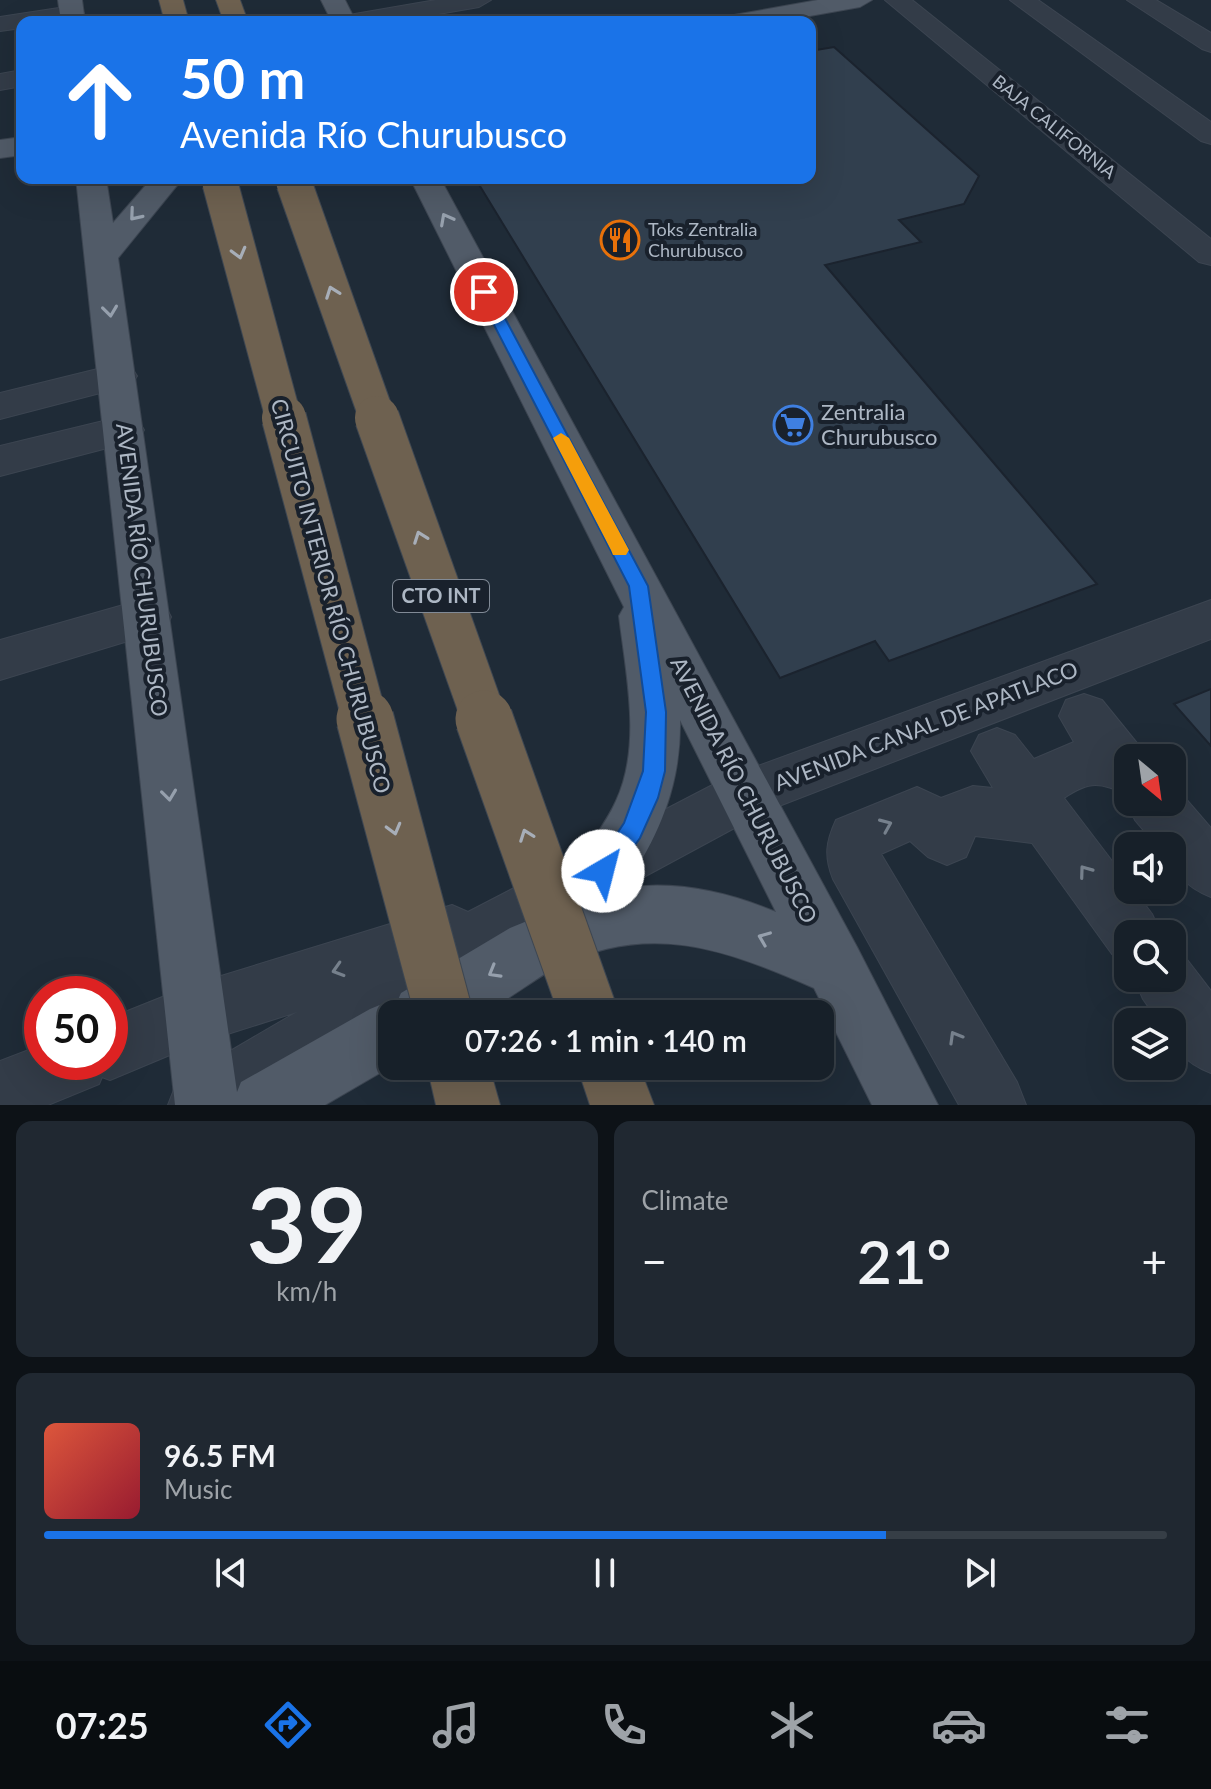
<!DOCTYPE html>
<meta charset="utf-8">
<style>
:root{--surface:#172029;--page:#202831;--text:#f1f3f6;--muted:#9ea3a8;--line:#363e46;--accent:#1a73e8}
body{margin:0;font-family:Lato,sans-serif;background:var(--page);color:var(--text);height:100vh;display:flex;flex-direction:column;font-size:30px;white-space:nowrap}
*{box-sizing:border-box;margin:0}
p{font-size:26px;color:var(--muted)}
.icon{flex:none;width:44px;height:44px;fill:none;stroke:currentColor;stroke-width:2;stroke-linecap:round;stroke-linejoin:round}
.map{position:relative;height:1105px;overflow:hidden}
.panel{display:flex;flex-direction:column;gap:16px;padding:16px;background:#0d1217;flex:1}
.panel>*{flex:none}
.top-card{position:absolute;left:16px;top:16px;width:800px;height:168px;border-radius:16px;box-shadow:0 8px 32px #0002,0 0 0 2px var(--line);background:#1a73e8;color:#fff;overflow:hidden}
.needle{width:52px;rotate:151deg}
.tools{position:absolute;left:1114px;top:744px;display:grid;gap:16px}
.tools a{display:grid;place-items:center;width:72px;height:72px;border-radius:16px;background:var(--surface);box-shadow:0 8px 32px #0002,0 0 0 2px var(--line);font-size:40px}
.speed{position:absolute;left:24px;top:976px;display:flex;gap:16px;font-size:40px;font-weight:700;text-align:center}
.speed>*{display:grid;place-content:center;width:104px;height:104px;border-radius:50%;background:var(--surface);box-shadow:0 8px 32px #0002,0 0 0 2px var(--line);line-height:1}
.speed .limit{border:12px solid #d22;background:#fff;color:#111}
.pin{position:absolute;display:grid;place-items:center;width:68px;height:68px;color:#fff;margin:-34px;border:4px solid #fff;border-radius:50%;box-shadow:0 2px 8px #0007}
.me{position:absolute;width:88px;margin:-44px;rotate:37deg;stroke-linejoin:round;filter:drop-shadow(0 0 6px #0008)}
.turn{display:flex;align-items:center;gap:28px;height:168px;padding:0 32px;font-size:36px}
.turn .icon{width:104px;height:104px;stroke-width:2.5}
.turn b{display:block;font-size:56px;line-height:68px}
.big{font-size:60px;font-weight:600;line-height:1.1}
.panel .widget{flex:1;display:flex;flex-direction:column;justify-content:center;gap:12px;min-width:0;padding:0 28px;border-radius:16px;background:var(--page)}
.panel .dial{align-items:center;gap:0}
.dial b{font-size:104px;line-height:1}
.song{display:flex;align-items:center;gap:24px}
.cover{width:96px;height:96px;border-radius:12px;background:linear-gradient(135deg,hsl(10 70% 55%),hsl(350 70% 35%))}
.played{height:8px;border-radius:4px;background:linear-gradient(90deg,var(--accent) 75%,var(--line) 75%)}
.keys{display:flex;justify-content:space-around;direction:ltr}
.heat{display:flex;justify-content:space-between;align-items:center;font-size:44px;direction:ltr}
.panel .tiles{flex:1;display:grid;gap:16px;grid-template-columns:1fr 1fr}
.widget:last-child{grid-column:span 2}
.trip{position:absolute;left:378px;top:1000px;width:456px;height:80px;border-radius:16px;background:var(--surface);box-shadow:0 8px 32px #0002,0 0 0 2px var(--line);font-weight:600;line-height:80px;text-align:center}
.dock{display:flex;height:128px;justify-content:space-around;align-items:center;background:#090d10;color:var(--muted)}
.dock .icon{width:56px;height:56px}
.dock .on{color:var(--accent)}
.dock b{font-size:36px;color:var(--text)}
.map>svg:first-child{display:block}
.building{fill:#313f4e;stroke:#1b232e;stroke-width:2}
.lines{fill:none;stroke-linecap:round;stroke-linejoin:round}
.minor-casing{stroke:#3c4551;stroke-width:2}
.major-casing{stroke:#3c4551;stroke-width:2}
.highway-casing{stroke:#3e4752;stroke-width:2}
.minor{fill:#333c48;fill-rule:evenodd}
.major{fill:#515b68;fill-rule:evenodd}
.highway{fill:#6e6150;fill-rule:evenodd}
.highway-bridge-far3-casing{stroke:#3e4752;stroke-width:28;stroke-linecap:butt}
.highway-bridge-far2-casing{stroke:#3e4752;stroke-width:37;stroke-linecap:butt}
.highway-bridge-far1-casing{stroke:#3e4752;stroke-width:46;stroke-linecap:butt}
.highway-bridge-casing{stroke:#3e4752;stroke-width:59;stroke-linecap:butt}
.highway-bridge-far3{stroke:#6e6150;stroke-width:27}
.highway-bridge-far2{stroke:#6e6150;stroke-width:35}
.highway-bridge-far1{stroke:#6e6150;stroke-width:44}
.highway-bridge{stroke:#6e6150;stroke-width:57}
.oneway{stroke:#96a0ad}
.oneway2{stroke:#a7aeb8}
.oneway3{stroke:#76808c}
.route{fill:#1a73e8;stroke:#114b97;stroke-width:2}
.slow{fill:#f59e0b}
.labels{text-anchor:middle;stroke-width:8;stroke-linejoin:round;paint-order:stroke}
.far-street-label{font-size:18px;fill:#adb7c4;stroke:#19212c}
.far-poi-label{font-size:18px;fill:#adb7c4;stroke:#19212c;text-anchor:start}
.shield{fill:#19212c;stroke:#818a96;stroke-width:2}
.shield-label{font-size:20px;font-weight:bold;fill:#adb7c4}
.poi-label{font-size:22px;fill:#adb7c4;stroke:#19212c;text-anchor:start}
.street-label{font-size:22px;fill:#adb7c4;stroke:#19212c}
</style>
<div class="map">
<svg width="1211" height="1105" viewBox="0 0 1211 1105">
<rect width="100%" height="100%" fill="#1f2b37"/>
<path class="building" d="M834,47L979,176L964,204L899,220L921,242L825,265L1097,584L889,661L875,641L780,678L475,178H810V51Z
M1211,689V746L1174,704Z"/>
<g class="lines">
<g class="minor-casing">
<path id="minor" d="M436,0H491L479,7L392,22H337L349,15Z
M885,0H912L1211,239V265L1199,262Z
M1010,0H1038L1211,122V144L1201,141Z
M1127,0H1156L1211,33V52L1202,49Z
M72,6L84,13L81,18L22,22V28L0,31V17Z
M22,70V86L0,90V74Z
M118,364L131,367L137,376L131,385L0,419V393Z
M124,416L138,420L144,430L138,440L0,476V446Z
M148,598L164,604L171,617L164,630L0,680V640Z
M1211,600V639L766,811L540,933L408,1014H392V1024L260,1105H168L177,1082L297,1012L196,1044L110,1080L102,1077L99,1084L48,1105H0V1061L42,1045V1062H110V1018L195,984L452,905L468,912L728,777Z
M1084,694L1102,700L1149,758H1128V794C1099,783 1091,780 1064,798L1128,882V890H1134L1152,914L1161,934H1128V961L1112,954L1032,843L975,836L966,857L947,865L928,857L910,841L881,854L1017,1082L1026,1105H959L833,879C824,856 826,842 836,820L917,787L941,798L973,786L993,788L971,751L979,735L997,728L1015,735L1034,759L1074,742L1059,716L1066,700Z
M1173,784L1211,828V897C1186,887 1172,873 1172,846H1157L1135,820L1127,802H1172Z
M1172,952L1185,957L1211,991V1073C1186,1063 1172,1050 1172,1022H1159L1143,999L1134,978H1172Z"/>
</g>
<g class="major-casing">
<path id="major" d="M58,0H82L85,22H61Z
M321,0H345L356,22H332Z
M818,0H872L860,7L776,22H722L734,15Z
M22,137V155L0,158V140Z
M76,178H106L113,223L152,178H183L118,258L237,1092L241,1082L370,1009L392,1000L397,1002L401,993L510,928L593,894L583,890L575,871C586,846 605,826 616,801C642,745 626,675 619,616L624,607L410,178H440L857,947L938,1105H872L814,988C725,949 650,921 557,967C535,978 497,1009 478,1014C455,1019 416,1014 392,1014V1066L325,1105H175ZM680,720L776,912C728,892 676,880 624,888C660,835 681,784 680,720Z"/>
</g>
<g class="highway-casing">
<path id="highway" d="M159,0H183L189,22H165Z
M216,0H240L248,22H224Z
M427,1066H489L500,1105H436Z
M577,1066H639L654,1105H590Z"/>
</g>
<use href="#minor" class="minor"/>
<use href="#major" class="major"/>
<use href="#highway" class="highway"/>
<g class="highway-bridge-far3-casing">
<path id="highway-bridge-far3" d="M219,178L221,185
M292,178L294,185"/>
</g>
<g class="highway-bridge-far2-casing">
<path id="highway-bridge-far2" d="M220,183L284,420
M294,183L378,420"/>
</g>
<g class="highway-bridge-far1-casing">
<path id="highway-bridge-far1" d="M284,418L365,721
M377,418L485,721"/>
</g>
<g class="highway-bridge-casing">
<path id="highway-bridge" d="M365,719L444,1014
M484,719L589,1014"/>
</g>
<use href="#highway-bridge-far3" class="highway-bridge-far3"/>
<use href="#highway-bridge-far2" class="highway-bridge-far2"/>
<use href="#highway-bridge-far1" class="highway-bridge-far1"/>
<use href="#highway-bridge" class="highway-bridge"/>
</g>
<defs><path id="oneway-chevron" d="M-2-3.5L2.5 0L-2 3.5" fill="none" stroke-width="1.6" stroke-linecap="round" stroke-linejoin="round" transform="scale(2)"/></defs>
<g class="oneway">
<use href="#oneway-chevron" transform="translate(135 215) rotate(130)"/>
<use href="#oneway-chevron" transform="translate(446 219) rotate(-118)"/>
<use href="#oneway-chevron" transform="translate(110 311) rotate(83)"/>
<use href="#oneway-chevron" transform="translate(169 795) rotate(83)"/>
<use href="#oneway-chevron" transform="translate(764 938) rotate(-158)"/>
<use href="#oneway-chevron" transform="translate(494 972) rotate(150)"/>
</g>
<g class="oneway2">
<use href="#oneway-chevron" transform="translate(239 253) rotate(75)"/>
<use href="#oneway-chevron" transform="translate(332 292) rotate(-110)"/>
<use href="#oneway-chevron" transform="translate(420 537) rotate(-110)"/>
<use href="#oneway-chevron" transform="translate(394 829) rotate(75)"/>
<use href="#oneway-chevron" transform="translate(526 835) rotate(-110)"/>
</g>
<g class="oneway3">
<use href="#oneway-chevron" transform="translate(886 825) rotate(-23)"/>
<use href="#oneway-chevron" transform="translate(1085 871) rotate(-126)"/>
<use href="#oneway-chevron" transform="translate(338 970) rotate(163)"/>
<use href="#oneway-chevron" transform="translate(955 1037) rotate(-120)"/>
</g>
<path class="route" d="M484,287L491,292L648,586L666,712L665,771L658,798L640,838L611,879L603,882L595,879L592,871L624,823L643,771L646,712L629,586L477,292Z"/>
<path class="slow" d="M561,433L569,438L629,550L626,555H613L611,550L553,438Z"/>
<defs>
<g id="restaurant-ring" transform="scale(2)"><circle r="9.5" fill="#19212c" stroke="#e8710a" stroke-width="1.5"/><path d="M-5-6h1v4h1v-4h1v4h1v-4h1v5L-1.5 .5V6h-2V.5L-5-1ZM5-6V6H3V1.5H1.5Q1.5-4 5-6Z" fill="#e8710a"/></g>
<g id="supermarket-ring" transform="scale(2)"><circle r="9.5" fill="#19212c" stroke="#3f7fe0" stroke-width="1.5"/><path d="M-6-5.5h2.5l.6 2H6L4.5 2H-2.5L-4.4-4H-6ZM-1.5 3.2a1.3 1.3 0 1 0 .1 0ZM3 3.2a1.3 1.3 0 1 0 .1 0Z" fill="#3f7fe0"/></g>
</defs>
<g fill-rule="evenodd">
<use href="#restaurant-ring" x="620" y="240"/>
<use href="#supermarket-ring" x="793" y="425"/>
</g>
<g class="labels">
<g class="far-street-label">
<text transform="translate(1054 127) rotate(39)" y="6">BAJA CALIFORNIA</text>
</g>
<g class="far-poi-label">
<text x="648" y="236">Toks Zentralia<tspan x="648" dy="21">Churubusco</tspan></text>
</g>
<rect class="shield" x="393" y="580" width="96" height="32" rx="6"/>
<g class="shield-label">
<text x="441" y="603">CTO INT</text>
</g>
<g class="poi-label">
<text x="821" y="420">Zentralia<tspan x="821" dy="25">Churubusco</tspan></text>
</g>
<g class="street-label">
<text transform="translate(142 570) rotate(83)" y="8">AVENIDA RÍO CHURUBUSCO</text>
<text transform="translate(331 596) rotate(75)" y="8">CIRCUITO INTERIOR RÍO CHURUBUSCO</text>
<text transform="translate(926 726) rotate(-21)" y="8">AVENIDA CANAL DE APATLACO</text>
<text transform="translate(744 790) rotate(63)" y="8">AVENIDA RÍO CHURUBUSCO</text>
</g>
</g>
</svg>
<div class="tools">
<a><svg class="needle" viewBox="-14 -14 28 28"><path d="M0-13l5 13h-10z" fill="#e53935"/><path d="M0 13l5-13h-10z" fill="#9ea3a8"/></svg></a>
<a><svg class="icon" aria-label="sound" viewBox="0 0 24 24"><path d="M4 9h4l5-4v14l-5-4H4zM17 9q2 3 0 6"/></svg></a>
<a><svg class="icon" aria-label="search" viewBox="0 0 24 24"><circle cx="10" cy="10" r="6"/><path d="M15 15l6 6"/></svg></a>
<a><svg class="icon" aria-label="layers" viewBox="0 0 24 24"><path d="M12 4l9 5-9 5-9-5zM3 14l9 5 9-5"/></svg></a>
</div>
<div class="speed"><div class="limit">50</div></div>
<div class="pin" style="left:484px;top:292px;background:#d93025"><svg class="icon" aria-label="arrive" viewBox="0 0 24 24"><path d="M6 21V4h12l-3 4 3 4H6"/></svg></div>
<svg class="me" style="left:603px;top:871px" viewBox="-20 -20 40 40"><circle r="19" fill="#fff"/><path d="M0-13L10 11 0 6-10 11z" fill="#1a73e8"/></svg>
<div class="trip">07:26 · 1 min · 140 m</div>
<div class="top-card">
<div class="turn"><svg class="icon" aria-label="ahead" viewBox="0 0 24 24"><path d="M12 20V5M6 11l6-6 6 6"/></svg><div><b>50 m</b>Avenida Río Churubusco</div></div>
</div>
</div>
<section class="panel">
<div class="tiles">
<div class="widget dial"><b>39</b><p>km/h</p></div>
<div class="widget"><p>Climate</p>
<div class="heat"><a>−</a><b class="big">21°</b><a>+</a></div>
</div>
<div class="widget">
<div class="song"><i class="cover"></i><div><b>96.5 FM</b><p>Music</p></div></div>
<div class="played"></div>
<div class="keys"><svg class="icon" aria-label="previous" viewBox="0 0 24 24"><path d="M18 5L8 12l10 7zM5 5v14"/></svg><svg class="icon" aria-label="pause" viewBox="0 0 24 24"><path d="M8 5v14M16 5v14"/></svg><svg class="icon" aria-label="next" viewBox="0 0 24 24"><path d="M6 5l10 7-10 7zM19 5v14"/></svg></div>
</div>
</div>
</section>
<nav class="dock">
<b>07:25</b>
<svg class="icon on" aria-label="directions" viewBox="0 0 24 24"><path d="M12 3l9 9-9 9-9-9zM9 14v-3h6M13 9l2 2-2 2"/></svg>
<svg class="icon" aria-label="music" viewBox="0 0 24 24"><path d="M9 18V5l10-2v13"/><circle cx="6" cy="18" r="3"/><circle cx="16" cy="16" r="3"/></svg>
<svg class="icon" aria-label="phone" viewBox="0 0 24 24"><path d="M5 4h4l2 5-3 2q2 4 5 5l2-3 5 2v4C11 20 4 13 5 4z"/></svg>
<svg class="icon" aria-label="climate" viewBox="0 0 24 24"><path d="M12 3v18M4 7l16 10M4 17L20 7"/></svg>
<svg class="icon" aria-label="car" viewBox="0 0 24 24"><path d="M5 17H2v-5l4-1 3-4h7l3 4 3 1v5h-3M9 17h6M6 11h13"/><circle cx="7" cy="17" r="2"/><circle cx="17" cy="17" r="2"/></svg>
<svg class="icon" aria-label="filters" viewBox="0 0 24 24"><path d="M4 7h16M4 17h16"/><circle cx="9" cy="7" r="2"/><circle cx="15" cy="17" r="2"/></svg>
</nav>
